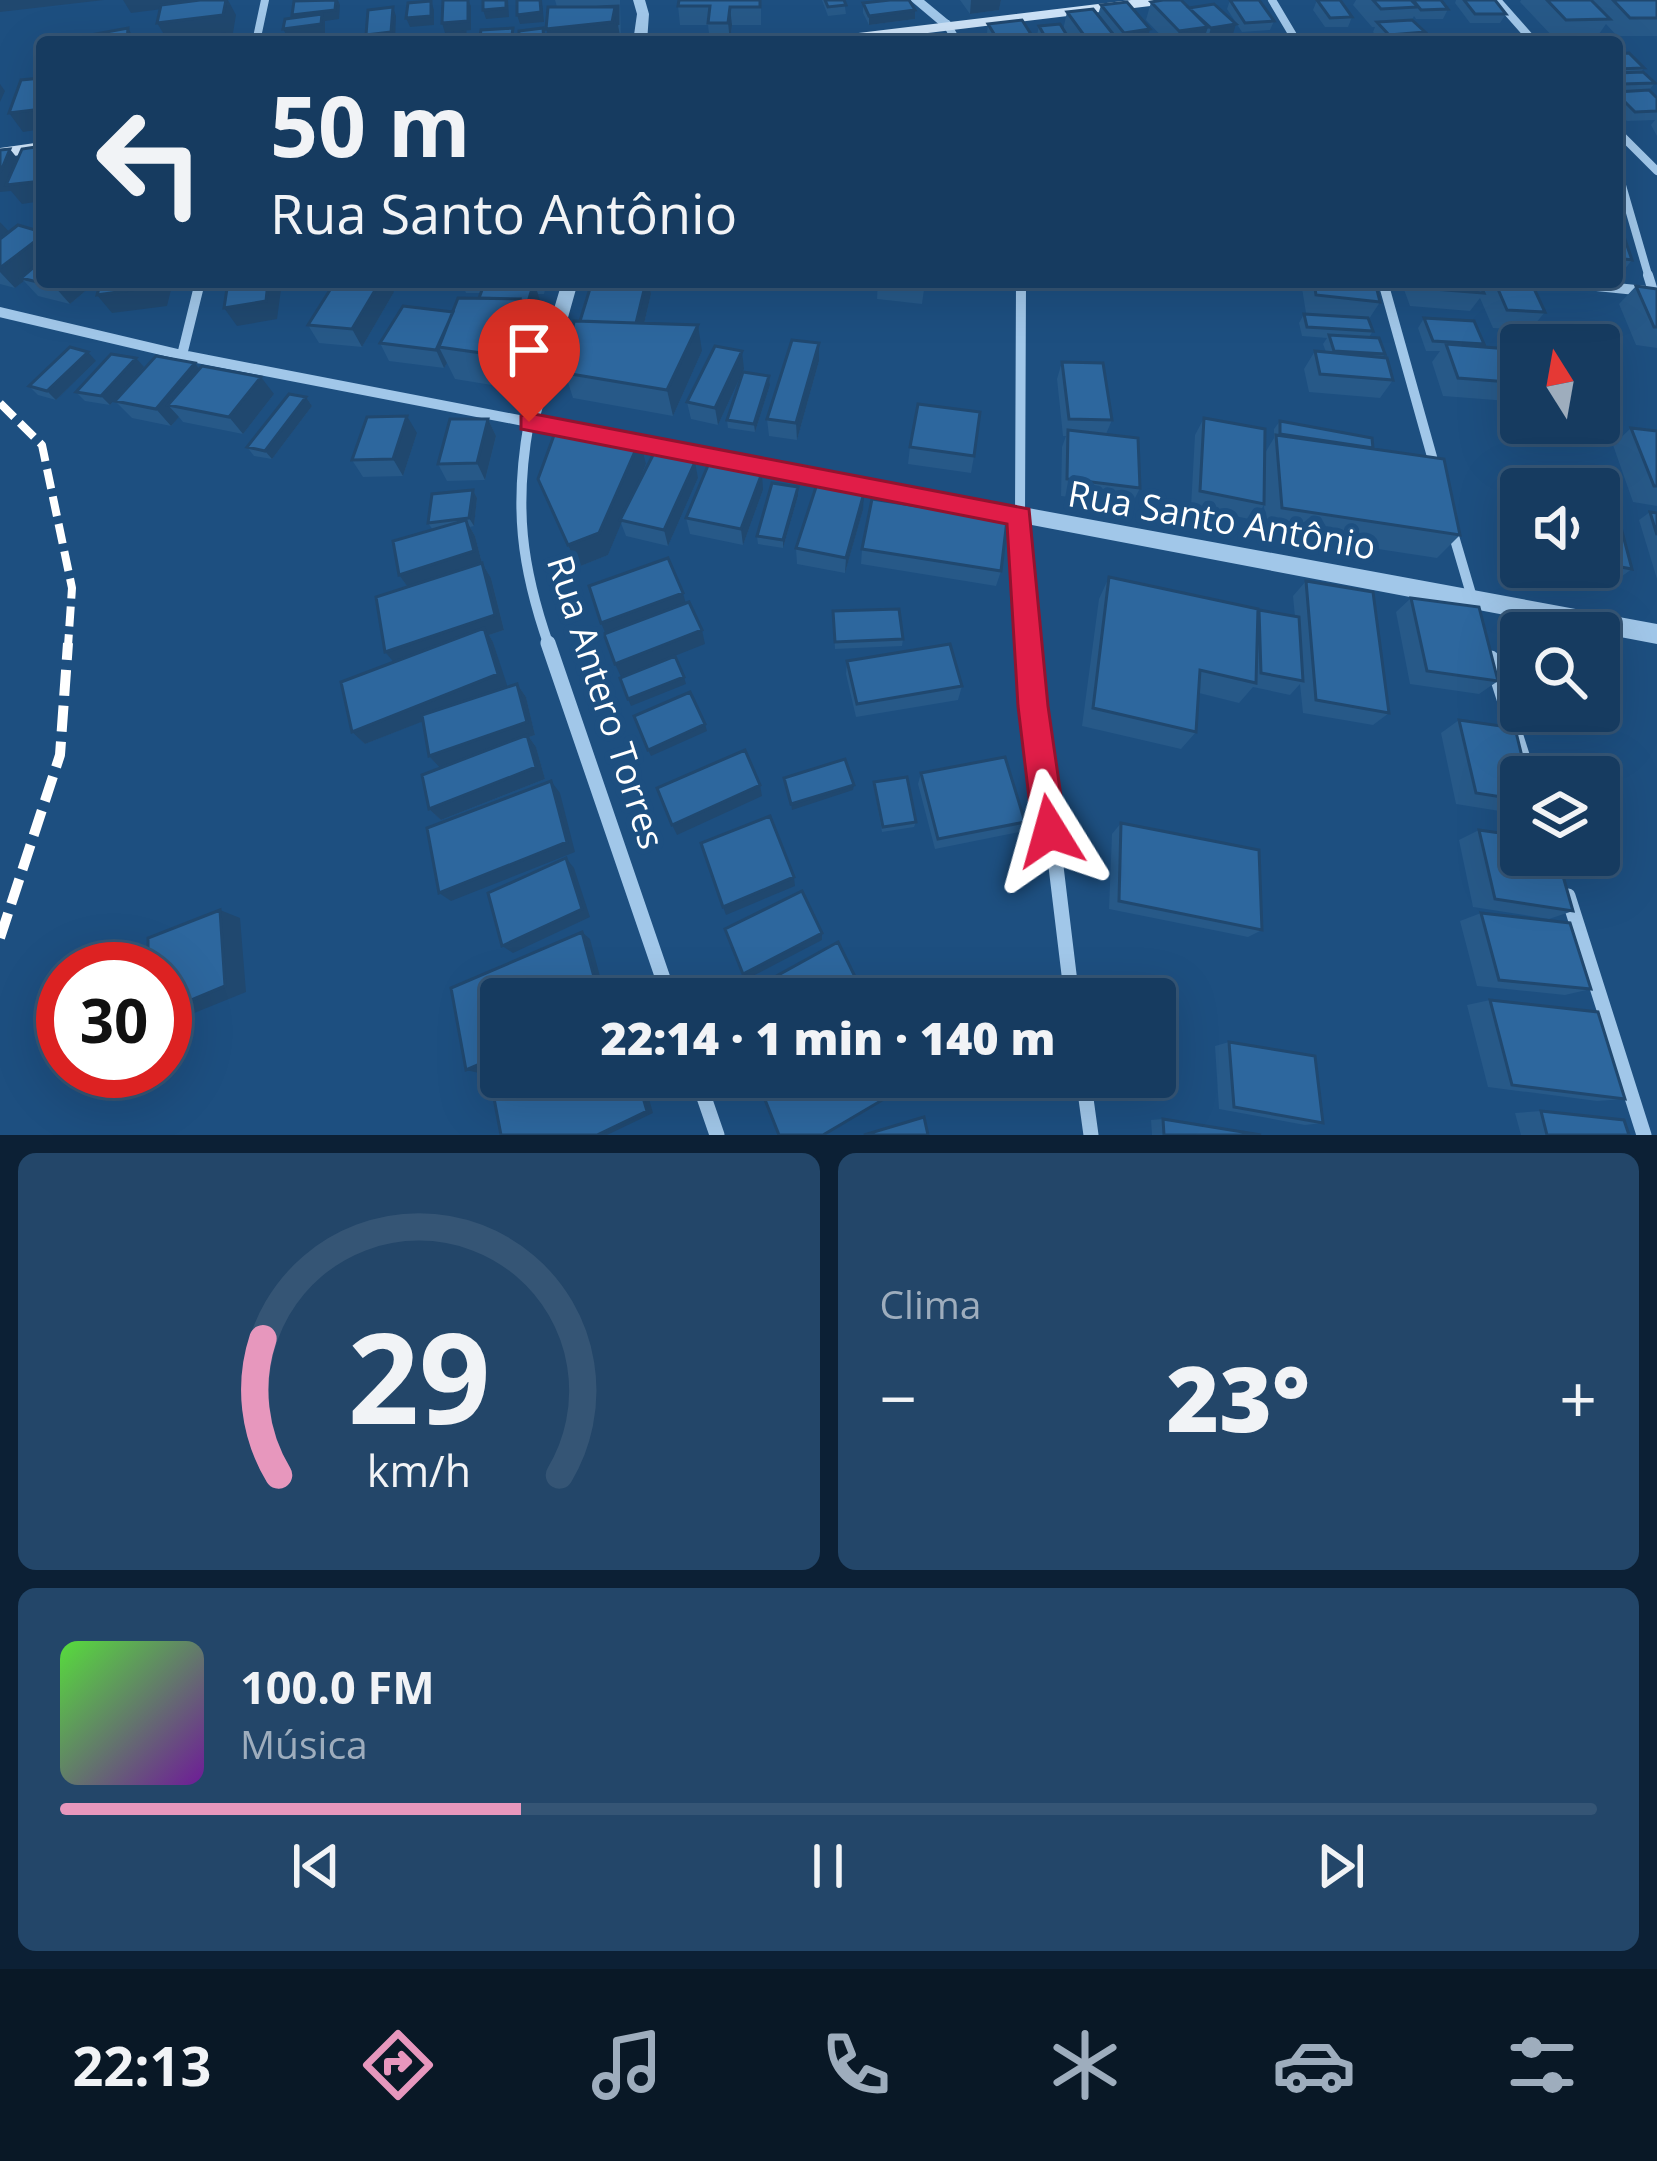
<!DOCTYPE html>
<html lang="pt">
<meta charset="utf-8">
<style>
:root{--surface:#163b60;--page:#234669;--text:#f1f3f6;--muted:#9eadbd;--line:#355575;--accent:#e797bd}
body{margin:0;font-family:"Open Sans",sans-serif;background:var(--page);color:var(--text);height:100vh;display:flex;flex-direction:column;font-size:45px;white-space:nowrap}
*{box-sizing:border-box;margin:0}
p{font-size:39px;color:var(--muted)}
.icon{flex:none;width:66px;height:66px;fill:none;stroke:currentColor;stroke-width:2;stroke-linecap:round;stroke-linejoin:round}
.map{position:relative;height:1135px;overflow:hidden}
.side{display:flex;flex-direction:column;gap:18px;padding:18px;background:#0c2035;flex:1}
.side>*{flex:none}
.banner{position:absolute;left:36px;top:36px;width:1587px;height:252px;border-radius:12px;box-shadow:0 12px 48px #0002,0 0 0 3px var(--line);background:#163b60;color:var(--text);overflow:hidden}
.needle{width:78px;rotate:349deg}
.tools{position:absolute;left:1500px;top:324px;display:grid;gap:24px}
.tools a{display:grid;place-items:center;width:120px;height:120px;border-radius:12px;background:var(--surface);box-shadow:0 12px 48px #0002,0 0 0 3px var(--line);font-size:60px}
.speed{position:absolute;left:36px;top:942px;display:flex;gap:24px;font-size:60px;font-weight:700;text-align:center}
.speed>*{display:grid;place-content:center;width:156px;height:156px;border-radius:50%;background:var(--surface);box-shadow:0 12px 48px #0002,0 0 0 3px var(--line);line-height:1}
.speed .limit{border:18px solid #d22;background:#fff;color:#111}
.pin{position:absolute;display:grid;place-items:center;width:102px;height:102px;color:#fff;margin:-123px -51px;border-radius:50% 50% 50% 0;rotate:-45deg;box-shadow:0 0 12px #0007}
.pin .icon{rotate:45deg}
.me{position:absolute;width:132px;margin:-66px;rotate:352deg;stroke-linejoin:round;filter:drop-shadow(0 0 9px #0008)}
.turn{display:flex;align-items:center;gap:42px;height:252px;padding:0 36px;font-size:54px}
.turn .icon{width:156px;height:156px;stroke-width:2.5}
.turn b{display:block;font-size:84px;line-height:102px}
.big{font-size:90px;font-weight:800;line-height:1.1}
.side .tile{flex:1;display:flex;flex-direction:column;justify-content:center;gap:18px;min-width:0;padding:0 42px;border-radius:18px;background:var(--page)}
.side .dial{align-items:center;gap:0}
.dial svg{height:312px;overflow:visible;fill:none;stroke:var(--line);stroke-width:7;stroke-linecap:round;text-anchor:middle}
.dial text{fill:var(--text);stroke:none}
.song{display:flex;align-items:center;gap:36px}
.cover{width:144px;height:144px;border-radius:18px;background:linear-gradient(135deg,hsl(110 70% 55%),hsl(280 70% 35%))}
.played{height:12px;border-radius:6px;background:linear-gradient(90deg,var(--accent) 30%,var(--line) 30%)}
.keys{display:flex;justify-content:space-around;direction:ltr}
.heat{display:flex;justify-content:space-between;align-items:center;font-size:66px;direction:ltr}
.side .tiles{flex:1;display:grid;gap:18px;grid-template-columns:1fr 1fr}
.tile:last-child{grid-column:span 2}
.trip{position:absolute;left:480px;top:978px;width:696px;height:120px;border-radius:12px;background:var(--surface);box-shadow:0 12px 48px #0002,0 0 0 3px var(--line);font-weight:800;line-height:120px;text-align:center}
.tabs{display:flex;height:192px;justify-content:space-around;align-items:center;background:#091826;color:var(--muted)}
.tabs .icon{width:84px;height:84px}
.tabs .active{color:var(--accent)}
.tabs b{font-size:54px;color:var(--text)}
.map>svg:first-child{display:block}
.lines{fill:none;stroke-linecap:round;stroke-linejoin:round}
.minor-far2{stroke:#a1c7e9;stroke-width:8}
.minor-far1{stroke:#a1c7e9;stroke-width:10}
.minor{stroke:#a1c7e9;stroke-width:15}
.tertiary{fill:#a1c7e9;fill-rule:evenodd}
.secondary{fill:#cce2f7;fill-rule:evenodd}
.rail-far1{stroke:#fff;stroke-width:8;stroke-dasharray:20 8;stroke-linecap:butt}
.rail{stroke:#fff;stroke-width:10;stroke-dasharray:26 10;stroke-linecap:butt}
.wall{fill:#275988}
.shaded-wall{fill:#20486f}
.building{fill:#2d679e;stroke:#20486f;stroke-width:3}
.route{fill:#e11d48;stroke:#92132f;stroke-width:3}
.labels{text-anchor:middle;stroke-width:12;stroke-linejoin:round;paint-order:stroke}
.street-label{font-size:36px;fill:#fff;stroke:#1d4f80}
</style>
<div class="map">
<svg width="1657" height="1135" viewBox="0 0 1657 1135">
<rect width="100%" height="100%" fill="#1d4f80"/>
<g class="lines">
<path class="minor-far2" d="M1272,0L1297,42
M1497,0L1534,42
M947,24L957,42
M256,42L265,0
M1617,131L1657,171
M1617,168L1649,278"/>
<path class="minor-far1" d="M1648,275L1653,291
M1021,282L1020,516L1029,646
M1383,282L1436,471
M1557,282L1646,291
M0,312L182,355L529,422C514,506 521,566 549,646
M182,355L200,282
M1451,526L1474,604"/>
<path class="minor" d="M548,643L670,999
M1029,643L1072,999
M1491,658L1529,777
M1568,896L1644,1135
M697,1077L717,1135
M1083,1077L1091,1135"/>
<path class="tertiary" d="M633,0H645L649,14L647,42H633L637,14Z
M910,0H924L953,24L942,27Z
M562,282H578L540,417L593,428L595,433L593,438L586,440L529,429L520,422Z
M616,432L1657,624V644L616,446L606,439Z"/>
<path class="secondary" d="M1131,0H1174L1167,4L854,42H810L817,38Z
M42,142V152L0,158V148Z"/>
<path class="rail-far1" d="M0,403L42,445L72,588L68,646"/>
<path class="rail" d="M0,938L60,755L68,643"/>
</g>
<path class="wall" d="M555,0H620L621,42H550L546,29L557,7Z
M761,0V25H732L730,41H710L708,25H680L678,6Z
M822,0H844L846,14L828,16Z
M960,0H1001L999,10L970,14Z
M1230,0L1274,21L1270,30L1242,32L1227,9Z
M1317,0L1352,17L1348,27H1325L1313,10Z
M1356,0H1441L1448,9L1443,19H1416L1414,16L1412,20L1425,32L1420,41L1382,42L1373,32L1375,27H1372L1353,5Z
M1456,0H1495L1506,14L1500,23H1470L1455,3Z
M1521,0H1657V36H1617L1606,24L1597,37L1613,42H1558L1560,38H1554L1520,2Z
M1151,2L1233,34L1208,38L1205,35L1203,42H1167L1146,20Z
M863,3L915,19L869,25L863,13Z
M1101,5L1147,42H1041L1037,35L1039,26L1063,30L1067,12L1098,15Z
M988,24L1036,42H986Z
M1617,54L1644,68L1641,72L1655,83L1649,90L1657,98V136L1651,125L1655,120L1627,121L1617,111Z
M1617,206L1624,217L1617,225L1632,260L1624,270L1617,268Z
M0,222L42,282H96L70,304L38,296L24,281L15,288L0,284Z
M462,282H547L544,294H538L540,300L532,327H530L532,332L516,389L455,379L447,363L444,368L389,361L380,343L479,298L481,293H466Z
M592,282H656L654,289H650L651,294L644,324L702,351L673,416L573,398L565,373Z
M878,282H925L922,304L877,299Z
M1045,282H1106L1104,289Z
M1305,282H1375L1380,302L1369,319L1373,331L1369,337L1385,354L1382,358L1393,380L1380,398L1309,392L1304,369L1315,351L1326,352L1323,344L1327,338L1302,336L1299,323L1304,314L1325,315L1306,313L1302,288Z
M1403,282H1531L1545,312L1530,330L1493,328L1480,298L1470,311L1410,306L1402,284Z
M1636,286L1657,289V348L1636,345L1619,304Z
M394,292L362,347L319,343L308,325Z
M1424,318L1484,344L1482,347L1521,350V402L1443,396L1432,362L1440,351H1426L1418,328Z
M96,361L56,400L38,395L29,386Z
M819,361L797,440L769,436L767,419Z
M1062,362L1112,420L1106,434L1140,488L1132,504L1061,496L1062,447L1066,436H1063L1057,379Z
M195,363L200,369L274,394L243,434L183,422L179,417L171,426L132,418L115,401Z
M144,367L110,405L85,401L76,392Z
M744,369L718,425L691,419L687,402Z
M769,376L770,385L755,432L728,428L727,420Z
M306,397L312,406L272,459L254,456L247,447Z
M1204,418L1265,453L1274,438V429L1280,421L1373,448L1460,535L1437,558L1266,532L1264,505L1254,520L1191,507L1195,435Z
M488,419L496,436L485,480L447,481L438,464Z
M1631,428L1657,431V506L1633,502L1613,445Z
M417,433L403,476L363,477L352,460Z
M910,447L974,456L971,473L908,464Z
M646,464L637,487L698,478L668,546L626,536L621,523L608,555L578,567L538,479Z
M473,490L477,498L474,526L470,527L475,536L482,563L491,578L504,630L489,635L493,642L507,687L517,684L526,697L535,735L529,737L536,747L545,779L441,820L429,809L440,768L429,756L423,721L365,744L352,732L394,662L385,652L408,587L399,575L433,530L428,523Z
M763,490L743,545L690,534L686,518Z
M798,496L783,548L758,544L757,536Z
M1599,502L1632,569L1611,584L1567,576L1565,567H1599Z
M863,510L845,573L797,564L796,548Z
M1650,512L1657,513V579L1639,520Z
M862,549L1001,571L996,586L861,564Z
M1109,577L1295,617L1293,596L1306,581L1389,713L1373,725L1303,713L1300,684L1290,695L1253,687L1239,703L1199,693L1196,732L1181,749L1082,726L1099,599Z
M1411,598L1498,681L1479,694L1410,684L1396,612Z
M833,611L903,639L902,646L835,649Z
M847,661L962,686L958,700L856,717L846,674Z
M1459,720L1521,777V809L1512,813L1456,804L1441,733Z
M921,773L1025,822L1019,832L935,849L918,784Z
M874,782L916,822L914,827L882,832L874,787Z
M1121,823L1262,930L1248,937L1109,909L1112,834Z
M1479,830L1573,911L1549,919L1473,907L1459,840Z
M1481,913L1591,989L1565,995L1477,986L1460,921Z
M1490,1000L1625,1099L1597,1101L1488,1087L1467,1005Z
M1229,1042L1323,1123L1305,1125L1219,1109L1215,1046Z
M1541,1111L1629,1135H1521L1515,1113Z
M1163,1119L1261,1135H1152L1151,1120Z"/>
<path class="shaded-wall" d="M0,0H104L0,12Z
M123,0H203L202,4L131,13Z
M226,0H228L236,15L233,33L168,41L157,23Z
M338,0L340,5L339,19L325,21V34L288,38L283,29L296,24L292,15Z
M468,0L471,6V30L445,33L442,23Z
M508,0L509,17L486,19L483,10Z
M540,0H542L544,22L520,24L517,15Z
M971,0H1001L999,10L970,14Z
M431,1L434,10V25L410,27L406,18Z
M393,7L396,16L395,42H368L366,35Z
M615,7L621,42H550L546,29Z
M730,7L732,25L730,41L728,23Z
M915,10V19L869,25V16Z
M1236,24L1233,34L1208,38L1211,28Z
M1208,27L1203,42H1176L1179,31Z
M128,28L136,42H127Z
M1150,29L1147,42H1121L1124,33Z
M1113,34L1111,42H1085L1086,38Z
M0,84L5,91L0,102Z
M42,109V129L23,132L9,113Z
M10,149L25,168L42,181V201L22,204L11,191L0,192V172Z
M0,222L15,238L0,249Z
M42,236V267L21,278L24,281L15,288L0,272V268Z
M59,282H96L70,304L54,286Z
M154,282H173L167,306L112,313L97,295Z
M268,282H282L277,319L237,326L224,308Z
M380,282H389L394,292L362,347L352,329Z
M534,282L540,300L532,327L526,309Z
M646,282H649L651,294L640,341L636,323Z
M520,299L532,332L516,389L503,356Z
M457,312L439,347L447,363L444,368L436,350Z
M698,325L702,351L673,416L667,390Z
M819,343V361L797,440L796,423Z
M742,351L744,369L718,425L715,408Z
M88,352L96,361L56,400L47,391Z
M136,358L144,367L110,405L101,396Z
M195,363L209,381L168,405L179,417L171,426L156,409Z
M769,376L770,385L755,432L754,424Z
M261,377L274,394L243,434L229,417Z
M306,397L312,406L272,459L265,451Z
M407,416L417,433L403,476L393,459Z
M488,419L496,436L485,480L477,463Z
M640,440L646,464L608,555L578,567L568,545Z
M695,462L698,478L668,546L664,530Z
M762,473L763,490L743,545L741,529Z
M798,487V496L783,548V540Z
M473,490L477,498L474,526L469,518Z
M864,493L863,510L845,573L846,558Z
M466,520L475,536L483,567L410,590L399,575Z
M482,563L491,578L504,630L489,635L493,642L508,688L365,744L352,732L397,666L385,652Z
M683,593L687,608L607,637L601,623Z
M702,630L705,644L621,677L615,664Z
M684,677L686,684L631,706L628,699Z
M517,684L526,697L535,735L529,737L536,747L545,779L441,820L429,809L440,768L429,756Z
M705,724L707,731L651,756L648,750Z
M551,781L560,793L575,852L451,901L439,893Z
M760,785L762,796L677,835L672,825Z
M854,785L853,790L792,810L791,804Z
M566,858L574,868L590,917L513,953L502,946Z
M794,877L795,886L726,915L723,907Z
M220,910L240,918L246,992L172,1022L165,1021V1011Z
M582,932L590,939L606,999H600Z
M822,933V940L745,980L743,974Z
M501,1055V1064L479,1073L466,1070Z
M637,1077H643L653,1113L607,1135H597Z"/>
<path class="building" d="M200,0H226L223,15L157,23L161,5Z
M336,0L335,10L292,15L294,1Z
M443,0H468V21L442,23Z
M483,0H506V8L483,10Z
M517,0H540L541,12L517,15Z
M679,0H760V7H730L728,23H708L710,6H678Z
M825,0H844L846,5L828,7Z
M890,0H909L915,10L869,16L863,3Z
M1163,0H1181L1208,27L1179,31L1151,2Z
M1230,0H1259L1274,21L1245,23Z
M1317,0H1340L1352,17L1330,18Z
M1373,0H1411L1418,7L1381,9Z
M1413,0H1441L1448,9L1421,10Z
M1464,0H1495L1506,14H1475Z
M1547,0H1591L1610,19L1566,20Z
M1613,0H1657V18H1630Z
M431,1V16L406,18L408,3Z
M1127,2L1150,29L1124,33L1101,5Z
M1214,4L1236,24L1211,28L1189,8Z
M618,6V25L615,7H596Z
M393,7L391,32L366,35L368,10Z
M548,7H615L612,22L546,29Z
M1093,9L1113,34L1086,38L1067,12Z
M322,14L321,24L283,29L285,19Z
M1022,20L1036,42H999L988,24Z
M1412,20L1425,32L1389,35L1377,22Z
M1060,24L1071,42H1048L1039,26Z
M128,28L127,42H74V38Z
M513,28L511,42H479L481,30Z
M543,28L544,42H519V31Z
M465,32V42H425V37Z
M224,34L222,42L220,40L168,42Z
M869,36L872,42H836L835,40Z
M1608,36L1613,42H1565L1561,38Z
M319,38L318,42H287Z
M1629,53L1644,68L1617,69V54Z
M1643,72L1655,83L1622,84L1617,80V73Z
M42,78V109L9,113L21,80Z
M1649,90L1657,98V111L1635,112L1617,94V92Z
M42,146V181L6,185L22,149Z
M10,149L1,171L0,172V150Z
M1617,206H1619L1624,217L1617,216Z
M18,225L42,232V236L0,268V239Z
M1617,225H1620L1632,260L1617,258Z
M42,260V282H59L54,286L21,278Z
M101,282H154L152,287L97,295Z
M228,282H268L266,301L224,308Z
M335,282H380L352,329L308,325Z
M485,282H534L526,309L520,299L479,298Z
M592,282H646L636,323L580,321Z
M886,282H925L924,286Z
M1314,282H1375L1380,302L1316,295Z
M1420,282H1479L1484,293L1422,288Z
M1495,282H1531L1545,312L1507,310Z
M1636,286L1657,289V327H1654Z
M458,298L520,299L503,356L439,347Z
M403,306L453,312L436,350L380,343Z
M1304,314L1368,318L1373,331L1307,327Z
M1424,318L1474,321L1484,344L1433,341Z
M574,321L698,325L667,390L565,373Z
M1329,335L1379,338L1385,354L1334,351Z
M792,340L819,343L796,423L767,419Z
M1446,344L1521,350V383L1458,378Z
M715,346L742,351L715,408L687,402Z
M70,347L88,352L47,391L29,386Z
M1315,351L1387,358L1393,380L1320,374Z
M111,354L136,358L101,396L76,392Z
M156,356L195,363L156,409L115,401Z
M1062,362L1103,363L1112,420L1069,419Z
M202,366L261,377L229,417L168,405Z
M743,372L769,376L754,424L727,420Z
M289,394L306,397L265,451L247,447Z
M918,404L980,412L974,456L910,447Z
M407,416L393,459L352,460L367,417Z
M1204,418L1265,429L1264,504L1200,491Z
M450,419H488L477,463L438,464Z
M1280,421L1372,438L1373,448L1280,434Z
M557,427L640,440L599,533L568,545L538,479Z
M1631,428L1657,431V486H1654Z
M1068,430L1138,438L1140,488L1067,479Z
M1276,435L1444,459L1460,535L1282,508Z
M654,453L695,462L664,530L620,520Z
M709,463L762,473L741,529L686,518Z
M772,483L798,487L783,540L757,536Z
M817,484L864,493L846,558L796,548Z
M473,490L469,518L428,523L432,494Z
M872,499L1007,520L1001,571L862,549Z
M1599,502L1615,505L1632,569L1599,563Z
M1650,512L1657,513V535Z
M466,520L474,551L399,575L393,541Z
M668,558L683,593L601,623L589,586Z
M482,563L495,615L385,652L376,597Z
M1109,577L1258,609L1256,683L1200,670L1196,732L1093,708Z
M1306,581L1373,592L1389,713L1316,700Z
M1411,598L1479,607L1498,681L1427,671Z
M689,602L702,630L615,664L604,634Z
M899,609L903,639L835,642L833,611Z
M1259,610L1299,617L1303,681L1261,673Z
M484,628L498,674L352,732L341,682Z
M950,644L962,686L857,704L847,661Z
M675,656L684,677L628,699L620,678Z
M517,684L527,722L429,756L422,715Z
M690,692L705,724L648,750L634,716Z
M1459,720L1515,728L1527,777H1521V800L1476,793Z
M527,735L536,767L429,809L422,775Z
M745,750L760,785L672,825L657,788Z
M1005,757L1025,822L938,839L921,773Z
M845,759L854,785L791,804L784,778Z
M907,777L916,822L883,827L874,782Z
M551,781L567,842L439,893L427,828Z
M770,816L794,877L723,907L701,843Z
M1121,823L1259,850L1262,930L1119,901Z
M1479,830L1521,836V855H1557L1573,911L1495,899Z
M566,858L582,909L502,946L488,893Z
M802,891L822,933L743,974L725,929Z
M220,910L225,986L165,1011V969H148V938Z
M1481,913L1570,923L1591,989L1499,980Z
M582,932L600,999H501V1055L466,1070L451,988Z
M838,942L862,991L849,999H735Z
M1490,1000L1598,1012L1625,1099L1512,1085Z
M1229,1042L1315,1056L1323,1123L1234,1107Z
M527,1077H637L647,1111L597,1135H501L493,1093Z
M756,1077H902L906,1086L823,1135H779Z
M1541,1111L1624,1120L1629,1135H1547Z
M924,1117L928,1135H864Z
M1163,1119L1261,1135H1164Z"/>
<path class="route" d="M529,413L1029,509L1048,706L1066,831L1061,843L1050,847L1038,843L1033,831L1018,706L1007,524L521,429V416Z"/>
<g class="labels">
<g class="street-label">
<text transform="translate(1222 520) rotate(10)" y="13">Rua Santo Antônio</text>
<text transform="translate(606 702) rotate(72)" y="13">Rua Antero Torres</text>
</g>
</g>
</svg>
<div class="tools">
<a><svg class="needle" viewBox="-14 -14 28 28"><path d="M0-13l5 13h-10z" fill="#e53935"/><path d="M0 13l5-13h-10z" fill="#9eadbd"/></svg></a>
<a><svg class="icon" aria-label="sound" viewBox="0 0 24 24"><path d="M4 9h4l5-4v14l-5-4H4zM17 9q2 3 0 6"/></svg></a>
<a><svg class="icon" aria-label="search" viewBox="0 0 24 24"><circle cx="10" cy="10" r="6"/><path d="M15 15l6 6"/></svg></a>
<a><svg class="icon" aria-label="layers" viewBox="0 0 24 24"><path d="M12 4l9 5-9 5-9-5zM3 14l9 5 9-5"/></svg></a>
</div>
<div class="speed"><div class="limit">30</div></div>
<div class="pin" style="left:529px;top:422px;background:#d93025"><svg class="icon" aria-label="arrive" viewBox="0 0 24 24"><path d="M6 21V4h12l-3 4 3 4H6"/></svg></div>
<svg class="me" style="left:1050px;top:831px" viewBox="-20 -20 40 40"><path d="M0-17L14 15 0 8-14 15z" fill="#e11d48" stroke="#fff" stroke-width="4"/></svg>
<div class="trip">22:14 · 1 min · 140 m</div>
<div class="banner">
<div class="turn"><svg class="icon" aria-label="left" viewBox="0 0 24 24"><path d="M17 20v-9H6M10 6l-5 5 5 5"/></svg><div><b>50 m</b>Rua Santo Antônio</div></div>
</div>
</div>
<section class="side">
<div class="tiles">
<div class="tile dial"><svg viewBox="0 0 100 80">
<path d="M14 69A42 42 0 1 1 86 69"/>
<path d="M14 69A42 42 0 0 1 10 34" stroke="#e797bd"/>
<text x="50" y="56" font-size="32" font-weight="700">29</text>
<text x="50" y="72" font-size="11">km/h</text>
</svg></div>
<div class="tile"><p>Clima</p>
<div class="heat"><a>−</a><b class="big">23°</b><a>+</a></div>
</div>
<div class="tile">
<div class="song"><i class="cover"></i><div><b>100.0 FM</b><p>Música</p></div></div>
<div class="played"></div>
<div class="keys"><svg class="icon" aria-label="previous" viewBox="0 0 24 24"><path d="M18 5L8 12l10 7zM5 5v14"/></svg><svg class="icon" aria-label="pause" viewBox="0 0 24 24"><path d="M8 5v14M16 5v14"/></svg><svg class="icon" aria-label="next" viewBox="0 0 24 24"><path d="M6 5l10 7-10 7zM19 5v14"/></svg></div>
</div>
</div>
</section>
<nav class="tabs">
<b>22:13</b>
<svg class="icon active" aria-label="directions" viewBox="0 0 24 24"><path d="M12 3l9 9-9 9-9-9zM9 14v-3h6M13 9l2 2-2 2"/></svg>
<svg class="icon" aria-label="music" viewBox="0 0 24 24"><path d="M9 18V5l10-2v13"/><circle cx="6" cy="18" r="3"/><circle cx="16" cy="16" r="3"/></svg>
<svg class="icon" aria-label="phone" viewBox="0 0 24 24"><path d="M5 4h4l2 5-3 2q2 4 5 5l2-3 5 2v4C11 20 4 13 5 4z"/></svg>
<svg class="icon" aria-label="climate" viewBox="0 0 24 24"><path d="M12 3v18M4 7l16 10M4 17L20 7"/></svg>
<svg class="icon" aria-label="car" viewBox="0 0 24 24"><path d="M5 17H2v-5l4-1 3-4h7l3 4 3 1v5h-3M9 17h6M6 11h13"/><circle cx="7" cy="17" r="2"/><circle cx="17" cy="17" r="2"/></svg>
<svg class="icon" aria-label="filters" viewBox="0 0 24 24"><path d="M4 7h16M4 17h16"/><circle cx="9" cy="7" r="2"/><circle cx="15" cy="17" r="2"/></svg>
</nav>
